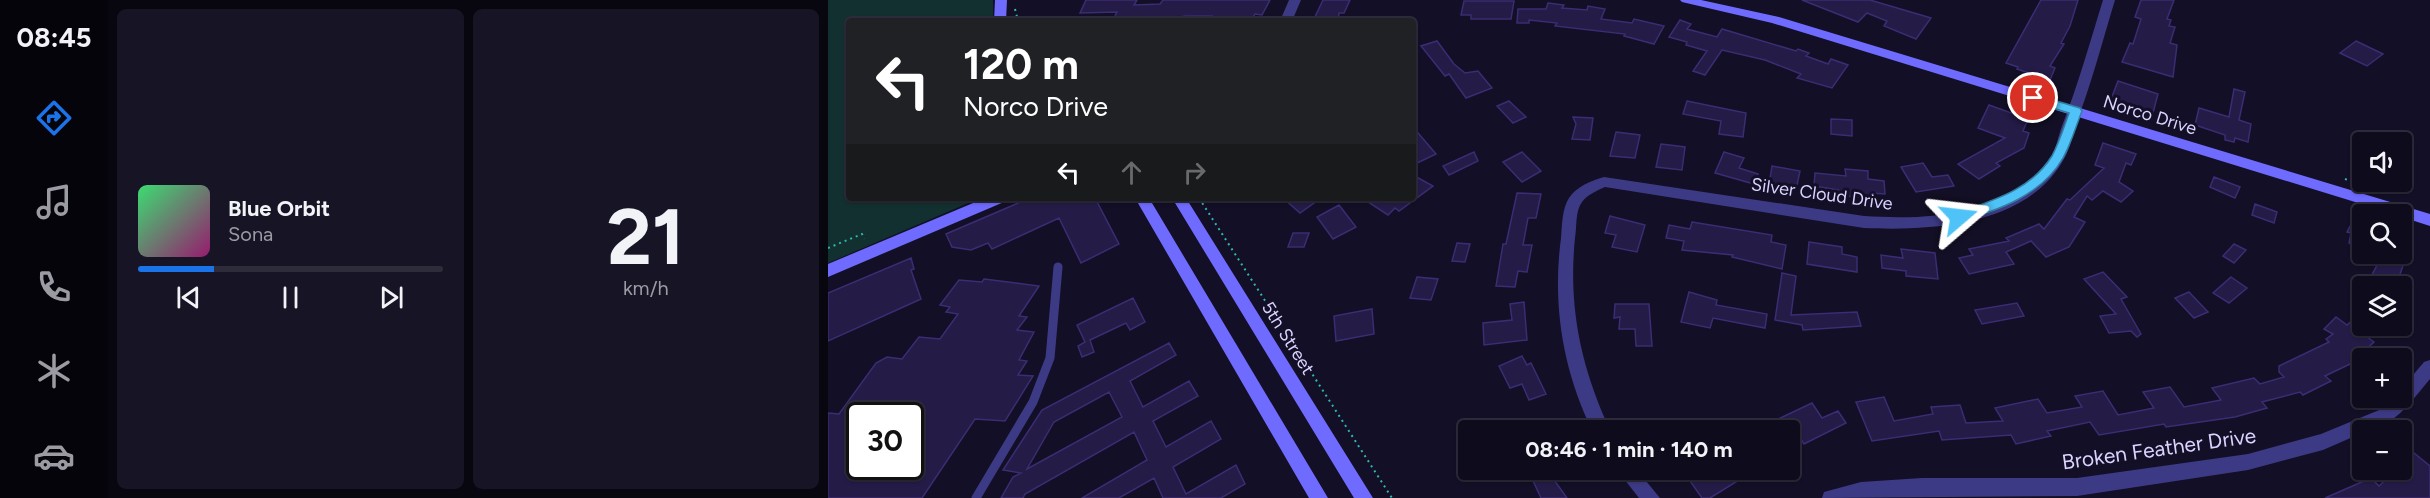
<!DOCTYPE html>
<meta charset="utf-8">
<style>
:root{--surface:#0e0b1c;--page:#171425;--text:#f1f3f6;--muted:#9b9ba3;--line:#2e2b3b;--accent:#1a73e8}
body{margin:0;font-family:Figtree,sans-serif;background:var(--page);color:var(--text);height:100vh;display:flex;flex-direction:column;font-size:22px;white-space:nowrap}
*{box-sizing:border-box;margin:0}
p{font-size:20px;color:var(--muted)}
.icon{flex:none;width:33px;height:33px;fill:none;stroke:currentColor;stroke-width:2;stroke-linecap:round;stroke-linejoin:round}
.map{position:relative;flex:1;overflow:hidden}
.details{display:flex;flex-direction:column;gap:9px;padding:9px;background:#08060f;width:720px}
.details>*{flex:none}
.banner{position:absolute;left:18px;top:18px;width:570px;height:183px;border-radius:6px;box-shadow:0 2px 4px #0004,0 0 0 2px var(--line);background:#202124;color:#fff;overflow:hidden}
.fabs{position:absolute;left:1524px;top:132px;display:grid;gap:12px}
.fabs a{display:grid;place-items:center;width:60px;height:60px;border-radius:6px;background:var(--surface);box-shadow:0 2px 4px #0004,0 0 0 2px var(--line);font-size:30px}
.speed{position:absolute;left:18px;top:402px;display:flex;gap:12px;font-size:30px;font-weight:700;text-align:center}
.speed>*{display:grid;place-content:center;width:78px;height:78px;border-radius:50%;background:var(--surface);box-shadow:0 2px 4px #0004,0 0 0 2px var(--line);line-height:1}
.speed .limit{border:3px solid #111;border-radius:9px;background:#fff;color:#111}
.pin{position:absolute;display:grid;place-items:center;width:51px;height:51px;color:#fff;margin:-26px;border:3px solid #fff;border-radius:50%;box-shadow:0 2px 6px #0007}
.me{position:absolute;width:66px;margin:-33px;rotate:73deg;stroke-linejoin:round;filter:drop-shadow(0 0 4px #0008)}
.turn{display:flex;align-items:center;gap:21px;height:126px;padding:0 18px;font-size:27px}
.turn .icon{width:78px;height:78px;stroke-width:2.5}
.turn b{display:block;font-size:42px;line-height:51px}
.lanes{display:flex;align-items:center;height:57px;padding:0 18px;background:#0003;justify-content:center;gap:30px;direction:ltr}
.lanes .off{opacity:.35}
.details .card{flex:1;display:flex;flex-direction:column;justify-content:center;gap:9px;min-width:0;padding:0 21px;border-radius:9px;background:var(--page)}
.details .dial{align-items:center;gap:0}
.dial b{font-size:78px;line-height:1}
.song{display:flex;align-items:center;gap:18px}
.cover{width:72px;height:72px;border-radius:9px;background:linear-gradient(135deg,hsl(140 70% 55%),hsl(320 70% 35%))}
.played{height:6px;border-radius:3px;background:linear-gradient(90deg,var(--accent) 25%,var(--line) 25%)}
.keys{display:flex;justify-content:space-around;direction:ltr}
.details .tiles{flex:1;display:grid;gap:9px;grid-template-columns:repeat(2,1fr)}
.trip{position:absolute;left:630px;top:420px;width:342px;height:60px;border-radius:6px;background:var(--surface);box-shadow:0 2px 4px #0004,0 0 0 2px var(--line);font-weight:700;line-height:60px;text-align:center}
main{display:flex;flex:1;min-height:0}
.tab-bar{display:flex;flex-direction:column;width:108px;justify-content:space-around;align-items:center;background:#06040b;color:var(--muted)}
.tab-bar .icon{width:42px;height:42px}
.tab-bar .on{color:var(--accent)}
.tab-bar b{font-size:27px;color:var(--text)}
.map>svg:first-child{display:block}
.green{fill:#12302f}
.building{fill:#241b47;stroke:#3b2d73;stroke-width:1.5;fill-rule:evenodd}
.lines{fill:none;stroke-linecap:round;stroke-linejoin:round}
.path{stroke:#2fb8b0;stroke-width:2;stroke-dasharray:2 4;stroke-linecap:butt}
.lane{stroke:#3d3a85;stroke-width:9}
.street{fill:#3d3a85;fill-rule:evenodd}
.secondary{fill:#6f6bff;fill-rule:evenodd}
.route{fill:#4fc3f7;stroke:#337fa1;stroke-width:1.5}
.labels{text-anchor:middle;stroke-width:6;stroke-linejoin:round;paint-order:stroke}
.street-label{font-size:18px;fill:#d9d4ff;stroke:#130f26}
.near-street-label{font-size:21px;fill:#d9d4ff;stroke:#130f26}
</style>
<main>
<nav class="tab-bar">
<b>08:45</b>
<svg class="icon on" aria-label="directions" viewBox="0 0 24 24"><path d="M12 3l9 9-9 9-9-9zM9 14v-3h6M13 9l2 2-2 2"/></svg>
<svg class="icon" aria-label="music" viewBox="0 0 24 24"><path d="M9 18V5l10-2v13"/><circle cx="6" cy="18" r="3"/><circle cx="16" cy="16" r="3"/></svg>
<svg class="icon" aria-label="phone" viewBox="0 0 24 24"><path d="M5 4h4l2 5-3 2q2 4 5 5l2-3 5 2v4C11 20 4 13 5 4z"/></svg>
<svg class="icon" aria-label="climate" viewBox="0 0 24 24"><path d="M12 3v18M4 7l16 10M4 17L20 7"/></svg>
<svg class="icon" aria-label="car" viewBox="0 0 24 24"><path d="M5 17H2v-5l4-1 3-4h7l3 4 3 1v5h-3M9 17h6M6 11h13"/><circle cx="7" cy="17" r="2"/><circle cx="17" cy="17" r="2"/></svg>
</nav>
<section class="details">
<div class="tiles">
<div class="card">
<div class="song"><i class="cover"></i><div><b>Blue Orbit</b><p>Sona</p></div></div>
<div class="played"></div>
<div class="keys"><svg class="icon" aria-label="previous" viewBox="0 0 24 24"><path d="M18 5L8 12l10 7zM5 5v14"/></svg><svg class="icon" aria-label="pause" viewBox="0 0 24 24"><path d="M8 5v14M16 5v14"/></svg><svg class="icon" aria-label="next" viewBox="0 0 24 24"><path d="M6 5l10 7-10 7zM19 5v14"/></svg></div>
</div>
<div class="card dial"><b>21</b><p>km/h</p></div>
</div>
</section>
<div class="map">
<svg width="1602" height="498" viewBox="0 0 1602 498">
<rect width="100%" height="100%" fill="#130f26"/>
<path class="green" d="M0,0H165V21H21V198H152L0,263Z"/>
<path class="building" d="M258,0H309L306,5L332,4L335,0H442L434,15L427,14L425,17L382,20L384,16H357L343,19L286,18L289,12L252,13Z
M495,0H522L516,13H511L510,21H485Z
M974,0H1042L1103,18L1088,39L1056,26L1059,21L1039,13L1030,22Z
M1213,0H1250L1242,26L1233,43L1236,44L1222,66L1227,68L1222,80L1189,69L1190,67L1178,63Z
M1313,0H1346L1339,19L1343,20L1341,26L1347,27L1342,43L1349,45L1345,77L1294,62L1302,43L1305,44L1313,19L1307,17Z
M636,1H686L683,19H643V15H633Z
M720,3L736,5L734,8L759,10L760,6L777,9L773,19L804,23L806,19L836,26L826,44L796,36L797,34L727,26L729,23L701,20V23H689L690,9H718Z
M852,20L863,24L859,29L889,37L894,29L968,51L970,49L981,53L978,56L1000,64L1003,59L1020,65L1004,88L969,78L973,74L937,60L894,50L877,75L865,71L879,51L858,45L859,42L841,37Z
M609,41L626,64L637,73L650,71L664,88L638,98L621,74L617,76L593,46Z
M1528,41L1555,54L1539,66L1512,53Z
M1290,81L1330,94L1325,113L1283,99Z
M1406,89L1417,92L1411,120L1423,124L1420,142L1407,138L1406,142L1397,140V135L1367,125L1371,108L1401,117Z
M681,101L698,117L685,123L669,106Z
M859,101L918,113L915,137L891,134L893,121L855,114Z
M1161,105L1200,119L1195,131L1201,133L1196,148L1168,163L1172,166L1151,179L1130,164L1177,138L1150,128Z
M745,117L765,118L762,140L744,139L748,124Z
M1003,119L1024,120V136L1003,134Z
M585,127L608,154L585,165Z
M788,132L812,135L807,158L782,156Z
M1275,143L1308,154L1303,165L1298,163L1291,182L1305,191L1293,202L1275,191L1264,200L1259,196L1246,217L1257,222L1241,247L1218,257L1203,241L1178,252L1186,264L1141,274L1131,258L1145,255L1141,249L1181,241L1178,238L1211,224L1216,229L1239,199L1242,200L1276,168L1267,165Z
M833,144L857,147L854,170L828,167Z
M646,152L650,161L621,175L615,166Z
M694,152L713,171L694,182L675,162Z
M896,152L916,158L911,168L930,174L926,184L887,173Z
M1095,163L1104,177L1120,175L1126,186L1088,192L1073,167Z
M944,166L972,171L968,190L941,185Z
M1017,169L1040,171V179L1056,181L1057,194L1043,193L1044,199L1011,195L1010,190L986,186L987,173L1018,176Z
M585,175L605,186L571,211L567,208L560,215L534,198H585Z
M1386,177L1412,187L1407,198L1382,187Z
M689,193L713,194L708,218H700L695,245H704L699,272L690,271L687,287L668,286L675,244H678Z
M202,198H267L291,244L253,263L231,218L164,249L160,243L143,250L124,247L118,234Z
M455,198H493L472,213Z
M1427,204L1449,212L1446,223L1424,215Z
M511,205L528,227L505,239L489,217Z
M782,216L817,225L809,252L784,247L788,235L777,233Z
M1525,221L1534,225V249L1521,243L1523,233L1519,232Z
M864,222L944,235L943,242L958,245L954,269L904,257L905,255L854,250L856,241L838,238L841,225L862,229Z
M465,233H481L476,247H460Z
M981,242L1014,247V254L1029,257V272L979,264Z
M629,243L642,244L637,262L624,261Z
M1406,244L1418,250L1406,263L1395,256Z
M1073,249L1107,253L1110,279L1078,276V271L1054,268L1053,255L1075,258Z
M1555,254H1579L1568,286H1538Z
M83,258L86,269L83,270L93,299L0,341V293Z
M1275,272L1299,297L1293,299L1313,334L1309,337L1303,331L1281,333L1272,316L1288,314L1256,279Z
M954,273L968,276L963,315L1029,312L1033,326L975,330L974,325L947,320Z
M589,277L610,279L603,300L582,298Z
M1403,277L1419,288L1401,303L1385,293Z
M156,279L211,286L191,316L199,317L189,330L206,332L191,360L199,361L190,375L205,376L177,421L147,419L94,498H0V413L11,414L48,363L59,357L74,359L91,337L112,339L130,314L118,312L122,307L112,305L131,280L154,282ZM32,405L64,409L59,416H82V466H32Z
M861,292L889,300L888,305L939,314L937,328L885,318L882,328L853,322Z
M1361,292L1380,312L1366,318L1347,298Z
M305,298L317,322L302,330L298,323L262,340L266,352L254,357L250,346L257,342L249,325Z
M696,302L699,340L656,345L655,323L684,320L682,304Z
M1189,303L1196,316L1154,324L1147,310Z
M787,304H821L824,346H808L807,329H791L792,317L786,318Z
M544,309L546,334L508,341L506,316Z
M1534,312V326H1549L1538,336L1546,342L1522,364L1497,376L1503,381L1475,395L1472,392L1434,402L1439,408L1407,417L1338,427L1336,424L1271,435L1262,422L1219,431L1223,436L1188,444L1183,435L1114,440L1111,431L1044,441L1028,402L1056,397L1066,421L1105,414L1103,407L1132,405L1138,423L1175,421L1167,408L1210,399L1219,413L1254,407L1247,396L1275,391L1290,415L1326,408L1315,392L1342,387L1356,407L1393,400L1384,388L1426,378L1432,384L1456,377L1451,372V366L1501,342L1498,339L1505,334L1496,329L1508,317L1519,325Z
M341,343L348,355L302,381L315,407L361,381L370,396L325,421L338,447L383,421L393,439L345,467L358,494L408,465L417,484L393,498H335L326,478L291,498H254L319,460L306,432L197,494L195,498H173L185,477L193,473L175,470L214,410ZM281,392L294,417L199,469L226,422Z
M694,356L699,365L703,363L718,394L701,400L694,384L682,388L671,366Z
M984,403L994,418L1010,411L1018,423L976,444L967,430H927Z
M1586,453L1602,466V498H1497L1543,478L1551,486L1568,470H1574V465Z
M700,470H719L739,498H713Z
M872,470H911L916,477L882,498H874L862,481L875,473Z"/>
<g class="lines">
<path class="path" d="M187,9L190,21
M1517,179L1529,183
M371,198L564,498
M0,248L34,234L36,239"/>
<path class="lane" d="M148,498L205,402L222,358L230,267"/>
<path class="street" d="M461,0H473L464,21H452Z
M1275,0H1287C1274,43 1263,85 1247,127C1244,137 1242,148 1237,157C1201,226 1104,231 1036,228L777,187C768,191 759,195 754,202C747,211 749,227 747,238C740,308 753,367 782,430H764C735,370 724,305 733,238C734,225 734,209 741,198C749,186 763,181 776,177L1036,216C1100,220 1184,217 1223,156C1229,147 1230,136 1234,126C1250,85 1262,42 1275,0Z
M1602,360V379C1584,400 1565,430 1534,430V433L1495,450L1420,470L1249,496L994,498L996,492L1033,482L1094,478H1249L1420,454L1493,434L1556,408L1565,398H1574V388L1596,362Z
M789,470H809L832,498H811Z"/>
<path class="secondary" d="M167,0H179L178,21H166Z
M852,0H873L951,17L1602,214V226L1574,217V214H1566L944,23L854,2Z
M157,198H178L176,202L0,277V264Z
M307,198H321L500,498H481Z
M344,198H358L545,498H526Z"/>
</g>
<path class="route" d="M1205,94L1252,108L1254,111C1248,126 1243,144 1235,158C1213,196 1170,210 1131,222L1126,221V214C1163,201 1202,191 1224,156C1231,143 1236,127 1241,113L1201,101L1199,98Z"/>
<g class="labels">
<g class="street-label">
<text transform="translate(1322 115) rotate(17)" y="6">Norco Drive</text>
<text transform="translate(994 194) rotate(8)" y="6">Silver Cloud Drive</text>
<text transform="translate(460 338) rotate(58)" y="6">5th Street</text>
</g>
<g class="near-street-label">
<text transform="translate(1331 449) rotate(-8)" y="7">Broken Feather Drive</text>
</g>
</g>
</svg>
<div class="fabs">
<a><svg class="icon" aria-label="sound" viewBox="0 0 24 24"><path d="M4 9h4l5-4v14l-5-4H4zM17 9q2 3 0 6"/></svg></a>
<a><svg class="icon" aria-label="search" viewBox="0 0 24 24"><circle cx="10" cy="10" r="6"/><path d="M15 15l6 6"/></svg></a>
<a><svg class="icon" aria-label="layers" viewBox="0 0 24 24"><path d="M12 4l9 5-9 5-9-5zM3 14l9 5 9-5"/></svg></a>
<a>+</a>
<a>−</a>
</div>
<div class="speed"><div class="limit">30</div></div>
<div class="pin" style="left:1205px;top:98px;background:#d93025"><svg class="icon" aria-label="arrive" viewBox="0 0 24 24"><path d="M6 21V4h12l-3 4 3 4H6"/></svg></div>
<svg class="me" style="left:1131px;top:217px" viewBox="-20 -20 40 40"><path d="M0-17L14 15 0 8-14 15z" fill="#4fc3f7" stroke="#fff" stroke-width="4"/></svg>
<div class="trip">08:46 · 1 min · 140 m</div>
<div class="banner">
<div class="turn"><svg class="icon" aria-label="left" viewBox="0 0 24 24"><path d="M17 20v-9H6M10 6l-5 5 5 5"/></svg><div><b>120 m</b>Norco Drive</div></div>
<div class="lanes"><svg class="icon" aria-label="left" viewBox="0 0 24 24"><path d="M17 20v-9H6M10 6l-5 5 5 5"/></svg><svg class="icon off" aria-label="ahead" viewBox="0 0 24 24"><path d="M12 20V5M6 11l6-6 6 6"/></svg><svg class="icon off" aria-label="right" viewBox="0 0 24 24"><path d="M7 20v-9h11M14 6l5 5-5 5"/></svg></div>
</div>
</div>
</main>
